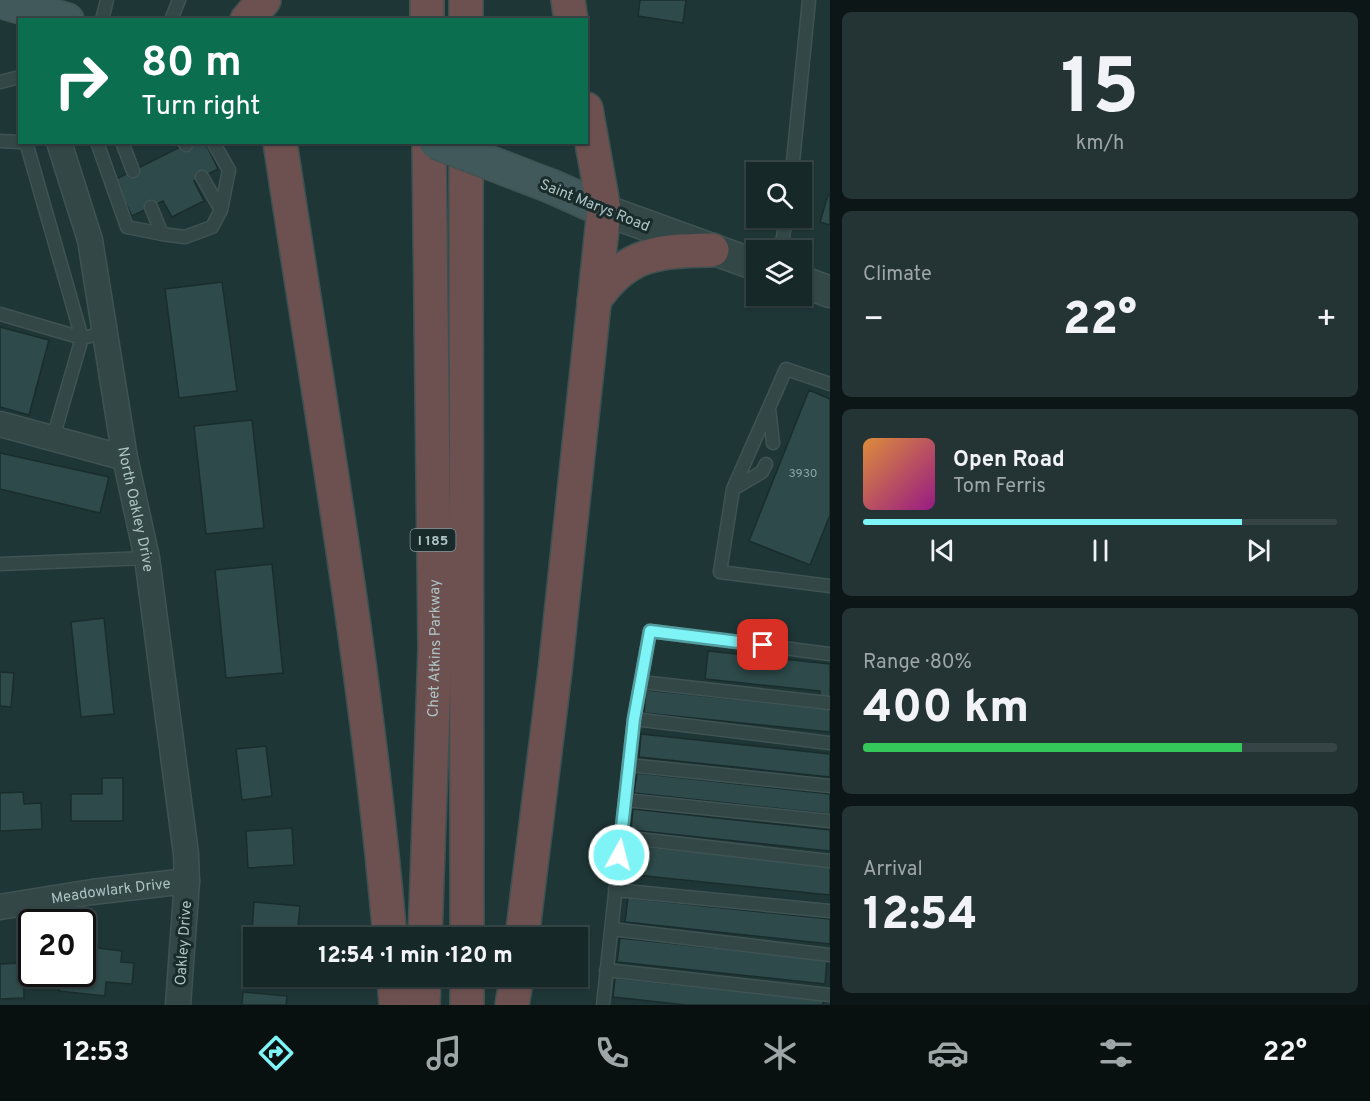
<!DOCTYPE html>
<meta charset="utf-8">
<style>
:root{--surface:#172828;--page:#243434;--text:#f1f3f6;--muted:#9ea6a8;--line:#364445;--accent:#7ef4f7}
body{margin:0;font-family:Overpass,sans-serif;background:var(--page);color:var(--text);height:100vh;display:flex;flex-direction:column;font-size:22px;white-space:nowrap}
*{box-sizing:border-box;margin:0}
p{font-size:20px;color:var(--muted)}
.icon{flex:none;width:33px;height:33px;fill:none;stroke:currentColor;stroke-width:2;stroke-linecap:round;stroke-linejoin:round}
.map{position:relative;flex:1;overflow:hidden}
.sheet{display:flex;flex-direction:column;gap:12px;padding:12px;background:#0d1616;width:540px}
.sheet>*{flex:none}
.hud{position:absolute;left:18px;top:18px;width:570px;height:126px;border-radius:0px;box-shadow:0 2px 4px #0004,0 0 0 2px var(--line);background:#0b6e4f;color:#fff;overflow:hidden}
.fabs{position:absolute;left:746px;top:162px;display:grid;gap:12px}
.fabs a{display:grid;place-items:center;width:66px;height:66px;border-radius:0px;background:var(--surface);box-shadow:0 2px 4px #0004,0 0 0 2px var(--line);font-size:30px}
.speed{position:absolute;left:18px;top:909px;display:flex;gap:12px;font-size:30px;font-weight:700;text-align:center}
.speed>*{display:grid;place-content:center;width:78px;height:78px;border-radius:50%;background:var(--surface);box-shadow:0 2px 4px #0004,0 0 0 2px var(--line);line-height:1}
.speed .limit{border:3px solid #111;border-radius:9px;background:#fff;color:#111}
.pin{position:absolute;display:grid;place-items:center;width:51px;height:51px;color:#fff;margin:-26px;border-radius:12px;box-shadow:0 3px 9px #0006}
.me{position:absolute;width:66px;margin:-33px;rotate:7deg;stroke-linejoin:round;filter:drop-shadow(0 0 4px #0008)}
.turn{display:flex;align-items:center;gap:21px;height:126px;padding:0 24px;font-size:27px}
.turn .icon{width:78px;height:78px;stroke-width:2.5}
.turn b{display:block;font-size:42px;line-height:51px}
.big{font-size:45px;font-weight:800;line-height:1.1}
.sheet .card{flex:1;display:flex;flex-direction:column;justify-content:center;gap:9px;min-width:0;padding:0 21px;border-radius:9px;background:var(--page)}
.sheet .dial{align-items:center;gap:0}
.dial b{font-size:78px;line-height:1}
.song{display:flex;align-items:center;gap:18px}
.cover{width:72px;height:72px;border-radius:9px;background:linear-gradient(135deg,hsl(30 70% 55%),hsl(310 70% 35%))}
.played{height:6px;border-radius:3px;background:linear-gradient(90deg,var(--accent) 80%,var(--line) 80%)}
.keys{display:flex;justify-content:space-around;direction:ltr}
.heat{display:flex;justify-content:space-between;align-items:center;font-size:33px;direction:ltr}
.charge{height:9px;border-radius:4px;background:linear-gradient(90deg,#34c759 80%,var(--line) 0)}
.trip{position:absolute;left:243px;top:927px;width:345px;height:60px;border-radius:0px;background:var(--surface);box-shadow:0 2px 4px #0004,0 0 0 2px var(--line);font-weight:800;line-height:60px;text-align:center}
.tabs{display:flex;height:96px;justify-content:space-around;align-items:center;background:#091010;color:var(--muted)}
.tabs .icon{width:42px;height:42px}
.tabs .current{color:var(--accent)}
.tabs b{font-size:27px;color:var(--text)}
main{display:flex;flex:1;min-height:0}
.map>svg:first-child{display:block}
.building{fill:#2e4a4a;stroke:#1a2d2d;stroke-width:1.5}
.lines{fill:none;stroke-linecap:round;stroke-linejoin:round}
.service-casing{stroke:#3f5353;stroke-width:15}
.minor-casing{stroke:#3f5353;stroke-width:27}
.tertiary-casing{stroke:#3f5353;stroke-width:33}
.secondary-casing{stroke:#3f5353;stroke-width:36}
.motorway-casing{stroke:#3d5151;stroke-width:36}
.service{stroke:#334747;stroke-width:12}
.minor{stroke:#334747;stroke-width:24}
.tertiary{stroke:#334747;stroke-width:30}
.secondary{stroke:#41595a;stroke-width:33}
.motorway{stroke:#6d5050;stroke-width:33}
.secondary-bridge-casing{stroke:#3f5353;stroke-width:36;stroke-linecap:butt}
.secondary-bridge{stroke:#41595a;stroke-width:33}
.route-casing{stroke:#529fa1;stroke-width:15}
.route{stroke:#7ef4f7;stroke-width:10}
.labels{text-anchor:middle;stroke-width:6;stroke-linejoin:round;paint-order:stroke}
.number-label{font-size:12px;fill:#8ca4a4}
.shield{fill:#192b2b;stroke:#819596;stroke-width:1.5}
.shield-label{font-size:14px;font-weight:bold;fill:#adc3c4}
.street-label{font-size:15px;fill:#adc3c4;stroke:#192b2b}
</style>
<main>
<div class="map">
<svg width="830" height="1005" viewBox="0 0 830 1005">
<rect width="100%" height="100%" fill="#1f3636"/>
<path class="building" d="M640,0H686L683,23L638,16Z
M190,142H205L218,169L194,181L204,201L172,217L163,201L132,216L114,180Z
M828,195L830,196V225L820,222Z
M222,282L237,391L179,398L165,289Z
M0,327L49,340L29,415L0,407Z
M809,390L830,399V515L810,565L749,541Z
M252,420L264,528L206,534L194,426Z
M0,453L109,477L100,513L0,489Z
M272,564L283,673L226,678L215,570Z
M104,618L114,714L81,717L71,622Z
M708,651L830,664V699L820,698V691L705,679Z
M0,672L14,673L11,707L0,706Z
M646,690L830,709V732L644,713Z
M641,734L830,754V777L639,757Z
M266,746L272,796L242,800L236,749Z
M637,773L830,794V814L634,793Z
M102,778H123V821H71V794H102Z
M23,792L24,804L41,803L42,829L0,831V793Z
M633,809L830,830V851L631,830Z
M292,828L294,865L248,868L246,831Z
M629,845L830,866V895L626,874Z
M628,898L830,919V944L625,922Z
M254,902L300,906L297,938H254V975H249Z
M620,938L827,960L825,984L617,962Z
M82,946L122,951L121,962L134,963L132,984L106,982L105,996L59,991L61,975L47,974H82Z
M23,963L24,998L0,999V964Z
M615,978L823,1000V1005H686L613,997Z
M243,992L287,996L286,1005H242Z"/>
<g class="lines">
<g class="service-casing">
<path id="service" d="M102,20L107,0
M171,20L179,0
M0,82L20,77
M0,141L20,142
M97,142L127,227L162,234
M122,142L133,171
M184,142L186,145
M213,142L229,170L221,210
M792,172L809,0
M151,207L162,234L185,237L212,227L221,210L202,177
M781,250L786,218
M0,314L82,338L26,142
M830,384L786,369L733,489L720,572L830,586
M769,408L773,443
M53,438L82,338L105,333
M733,489L762,472L766,464
M0,564L147,558
M641,682L830,703
M634,719L830,743
M629,765L830,786
M625,800L830,821
M621,837L830,861
M615,890L830,911
M611,929L830,955
M606,970L830,995
M603,1005L634,719L650,631L830,654"/>
</g>
<g class="minor-casing">
<g id="minor">
<path id="s1" d="M59,142L90,240L125,458L147,558L186,854L187,881L178,1005"/>
<path d="M0,424L125,458"/>
<path id="s2" d="M0,907L92,892L187,881"/>
</g>
</g>
<g class="tertiary-casing">
<path id="tertiary" d="M604,210L756,265
M801,281L830,292"/>
</g>
<g class="secondary-casing">
<path id="secondary" d="M0,1L67,20
M553,187L604,210"/>
</g>
<g class="motorway-casing">
<g id="motorway">
<path d="M427,0V20"/>
<path d="M466,0V20"/>
<path d="M568,0L571,20"/>
<path d="M247,20L264,0"/>
<path d="M280,142C320,407 367,671 390,938"/>
<path d="M466,142L467,938"/>
<path d="M594,301C626,252 659,251 712,250"/>
<path id="s3" d="M425,938L435,648L429,142"/>
<path d="M522,938L555,671L604,210L586,109"/>
<path d="M394,976L396,1005"/>
<path d="M467,976V1005"/>
<path d="M423,1005L424,976"/>
<path d="M512,1005L517,976"/>
</g>
</g>
<use href="#service" class="service"/>
<use href="#minor" class="minor"/>
<use href="#tertiary" class="tertiary"/>
<use href="#secondary" class="secondary"/>
<use href="#motorway" class="motorway"/>
<g class="secondary-bridge-casing">
<path id="secondary-bridge" d="M436,142L553,187"/>
</g>
<use href="#secondary-bridge" class="secondary-bridge"/>
</g>
<g class="lines">
<g class="route-casing">
<path id="route" d="M619,855L634,719L650,631L763,645"/>
</g>
<use href="#route" class="route"/>
</g>
<g class="labels">
<g class="number-label">
<text x="803" y="477">3930</text>
</g>
<rect class="shield" x="410.5" y="529" width="45" height="22" rx="4.5"/>
<g class="shield-label">
<text x="433" y="545">I 185</text>
</g>
<g class="street-label">
<text transform="translate(595 205) rotate(22)" y="5">Saint Marys Road</text>
<text dy="5" stroke="none"><textPath href="#s1" startOffset="376">North Oakley Drive</textPath></text>
<text dy="5" stroke="none"><textPath href="#s3" startOffset="290">Chet Atkins Parkway</textPath></text>
<text dy="5" stroke="none"><textPath href="#s2" startOffset="112">Meadowlark Drive</textPath></text>
<text transform="translate(183 943) rotate(-86)" y="5">Oakley Drive</text>
</g>
</g>
</svg>
<div class="fabs">
<a><svg class="icon" aria-label="search" viewBox="0 0 24 24"><circle cx="10" cy="10" r="6"/><path d="M15 15l6 6"/></svg></a>
<a><svg class="icon" aria-label="layers" viewBox="0 0 24 24"><path d="M12 4l9 5-9 5-9-5zM3 14l9 5 9-5"/></svg></a>
</div>
<div class="speed"><div class="limit">20</div></div>
<div class="pin" style="left:763px;top:645px;background:#d93025"><svg class="icon" aria-label="arrive" viewBox="0 0 24 24"><path d="M6 21V4h12l-3 4 3 4H6"/></svg></div>
<svg class="me" style="left:619px;top:855px" viewBox="-20 -20 40 40"><circle r="17" fill="#7ef4f7" stroke="#fff" stroke-width="3"/><path d="M0-11L8 9 0 5-8 9z" fill="#fff"/></svg>
<div class="trip">12:54 · 1 min · 120 m</div>
<div class="hud">
<div class="turn"><svg class="icon" aria-label="right" viewBox="0 0 24 24"><path d="M7 20v-9h11M14 6l5 5-5 5"/></svg><div><b>80 m</b>Turn right</div></div>
</div>
</div>
<section class="sheet">
<div class="card dial"><b>15</b><p>km/h</p></div>
<div class="card"><p>Climate</p>
<div class="heat"><a>−</a><b class="big">22°</b><a>+</a></div>
</div>
<div class="card">
<div class="song"><i class="cover"></i><div><b>Open Road</b><p>Tom Ferris</p></div></div>
<div class="played"></div>
<div class="keys"><svg class="icon" aria-label="previous" viewBox="0 0 24 24"><path d="M18 5L8 12l10 7zM5 5v14"/></svg><svg class="icon" aria-label="pause" viewBox="0 0 24 24"><path d="M8 5v14M16 5v14"/></svg><svg class="icon" aria-label="next" viewBox="0 0 24 24"><path d="M6 5l10 7-10 7zM19 5v14"/></svg></div>
</div>
<div class="card"><p>Range · 80%</p><b class="big">400 km</b><div class="charge"></div></div>
<div class="card"><p>Arrival</p><b class="big">12:54</b></div>
</section>
</main>
<nav class="tabs">
<b>12:53</b>
<svg class="icon current" aria-label="directions" viewBox="0 0 24 24"><path d="M12 3l9 9-9 9-9-9zM9 14v-3h6M13 9l2 2-2 2"/></svg>
<svg class="icon" aria-label="music" viewBox="0 0 24 24"><path d="M9 18V5l10-2v13"/><circle cx="6" cy="18" r="3"/><circle cx="16" cy="16" r="3"/></svg>
<svg class="icon" aria-label="phone" viewBox="0 0 24 24"><path d="M5 4h4l2 5-3 2q2 4 5 5l2-3 5 2v4C11 20 4 13 5 4z"/></svg>
<svg class="icon" aria-label="climate" viewBox="0 0 24 24"><path d="M12 3v18M4 7l16 10M4 17L20 7"/></svg>
<svg class="icon" aria-label="car" viewBox="0 0 24 24"><path d="M5 17H2v-5l4-1 3-4h7l3 4 3 1v5h-3M9 17h6M6 11h13"/><circle cx="7" cy="17" r="2"/><circle cx="17" cy="17" r="2"/></svg>
<svg class="icon" aria-label="filters" viewBox="0 0 24 24"><path d="M4 7h16M4 17h16"/><circle cx="9" cy="7" r="2"/><circle cx="15" cy="17" r="2"/></svg>
<b>22°</b>
</nav>
